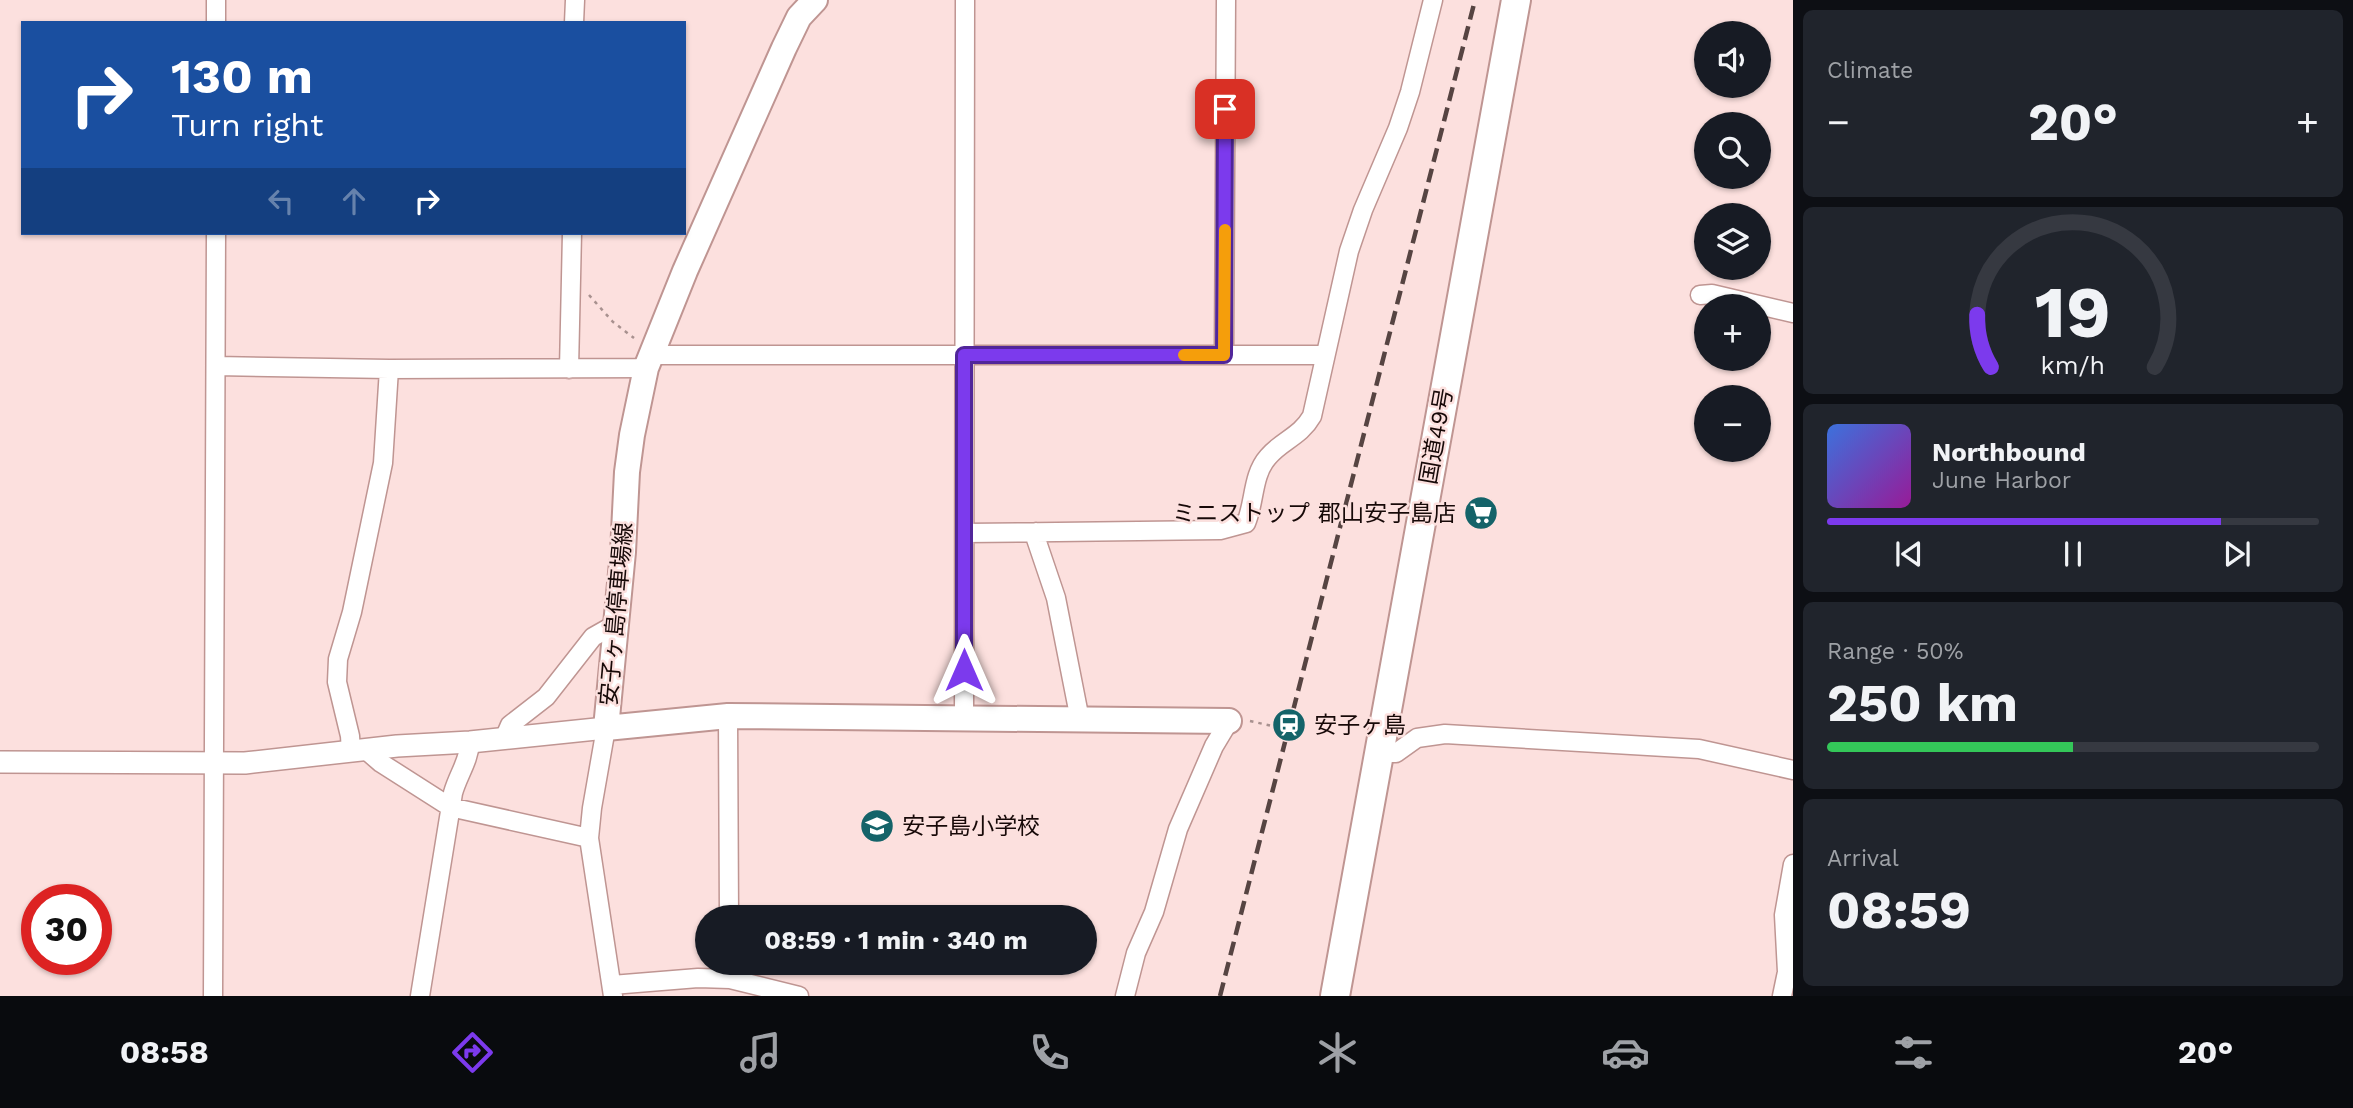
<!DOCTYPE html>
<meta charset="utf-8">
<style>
:root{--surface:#171b24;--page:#20242c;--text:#f1f3f6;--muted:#9ea1a6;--line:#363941;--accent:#7c3aed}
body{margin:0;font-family:"Work Sans","Noto Sans JP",sans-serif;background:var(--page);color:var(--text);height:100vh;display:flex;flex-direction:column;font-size:26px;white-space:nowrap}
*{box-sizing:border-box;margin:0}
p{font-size:23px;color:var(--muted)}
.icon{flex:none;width:38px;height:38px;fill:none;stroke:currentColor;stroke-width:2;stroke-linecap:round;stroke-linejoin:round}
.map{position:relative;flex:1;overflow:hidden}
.sheet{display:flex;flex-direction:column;gap:10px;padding:10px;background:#0d0f14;width:560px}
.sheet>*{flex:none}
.hud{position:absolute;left:21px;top:21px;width:665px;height:214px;border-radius:0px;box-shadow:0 2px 5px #0004;background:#1a4fa0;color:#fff;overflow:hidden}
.controls{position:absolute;left:1694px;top:21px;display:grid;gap:14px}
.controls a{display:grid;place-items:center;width:77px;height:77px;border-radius:50%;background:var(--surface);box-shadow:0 2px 5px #0004;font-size:35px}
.speed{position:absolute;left:21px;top:884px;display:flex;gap:14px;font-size:35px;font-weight:700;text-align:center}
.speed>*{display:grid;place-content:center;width:91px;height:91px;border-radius:50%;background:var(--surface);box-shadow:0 2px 5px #0004;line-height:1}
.speed .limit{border:10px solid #d22;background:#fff;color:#111}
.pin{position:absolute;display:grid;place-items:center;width:60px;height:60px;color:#fff;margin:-30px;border-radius:14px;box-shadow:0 4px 10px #0006}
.me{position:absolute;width:77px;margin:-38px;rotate:0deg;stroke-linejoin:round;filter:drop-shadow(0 0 5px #0008)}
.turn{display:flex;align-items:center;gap:24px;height:147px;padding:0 35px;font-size:32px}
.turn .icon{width:91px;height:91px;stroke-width:2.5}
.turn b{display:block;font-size:49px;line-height:60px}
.lanes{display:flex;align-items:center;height:66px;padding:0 35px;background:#0003;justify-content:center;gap:35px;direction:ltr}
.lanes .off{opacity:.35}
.big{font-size:52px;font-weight:700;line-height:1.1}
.sheet .tile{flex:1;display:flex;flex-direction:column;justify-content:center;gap:10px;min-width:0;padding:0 24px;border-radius:10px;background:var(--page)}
.sheet .dial{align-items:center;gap:0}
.dial svg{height:182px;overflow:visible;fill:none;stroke:var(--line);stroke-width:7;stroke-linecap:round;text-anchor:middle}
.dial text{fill:var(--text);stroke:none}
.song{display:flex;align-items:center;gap:21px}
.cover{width:84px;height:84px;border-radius:10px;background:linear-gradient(135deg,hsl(220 70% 55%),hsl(300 70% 35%))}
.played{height:7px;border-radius:4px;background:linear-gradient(90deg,var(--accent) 80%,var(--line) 80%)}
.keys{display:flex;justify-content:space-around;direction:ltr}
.heat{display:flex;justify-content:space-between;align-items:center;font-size:38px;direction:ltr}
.charge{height:10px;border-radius:5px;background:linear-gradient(90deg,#34c759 50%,var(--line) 0)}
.trip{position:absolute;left:695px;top:905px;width:402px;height:70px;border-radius:35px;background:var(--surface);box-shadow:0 2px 5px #0004;font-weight:700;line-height:70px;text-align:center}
.dock{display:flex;height:112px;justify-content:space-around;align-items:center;background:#090b0e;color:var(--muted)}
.dock .icon{width:49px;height:49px}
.dock .on{color:var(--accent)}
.dock b{font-size:32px;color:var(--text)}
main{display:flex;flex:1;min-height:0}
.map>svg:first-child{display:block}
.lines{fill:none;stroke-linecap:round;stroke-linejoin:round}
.minor-casing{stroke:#bf9592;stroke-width:21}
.tertiary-casing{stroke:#bf9592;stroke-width:24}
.secondary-casing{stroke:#bf9592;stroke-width:28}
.trunk-casing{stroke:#bf9592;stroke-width:32}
.path{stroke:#a8918f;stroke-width:2.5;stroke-dasharray:3.5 5;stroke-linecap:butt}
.minor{stroke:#fff;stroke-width:18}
.tertiary{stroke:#fff;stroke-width:21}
.secondary{stroke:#fff;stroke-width:24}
.trunk{stroke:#fff;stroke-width:28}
.rail{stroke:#564442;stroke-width:4.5;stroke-dasharray:14 7;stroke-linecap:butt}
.route-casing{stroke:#51269a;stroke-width:18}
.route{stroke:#7c3aed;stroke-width:12}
.slow{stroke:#f59e0b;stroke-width:12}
.labels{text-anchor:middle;stroke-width:5;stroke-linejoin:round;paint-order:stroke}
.street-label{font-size:23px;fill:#170908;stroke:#fce0de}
.poi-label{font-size:23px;fill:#170908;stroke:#fce0de;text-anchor:start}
</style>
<main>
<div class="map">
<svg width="1793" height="996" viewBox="0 0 1793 996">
<rect width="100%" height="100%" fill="#fce0de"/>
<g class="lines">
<g class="minor-casing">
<path id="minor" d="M216,0V23
M574,23L575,0
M1700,295L1712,294L1793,313
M652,355H1325
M1224,355L1226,0
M216,366L389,369L646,368
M569,369L572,233
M1036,532V539L1056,598L1080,720
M965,533L1220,530L1246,523C1255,502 1252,475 1268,457C1282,440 1300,437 1312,416L1349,251L1363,210L1398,128L1410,92L1433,0
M728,716L729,917
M964,720L965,0
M606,728L592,808L589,838L613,996
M504,739L510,725L546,697L593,637L616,624
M366,750L381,763L450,807L589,838
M351,752L350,736L337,682L338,659L352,612L383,463L389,369
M1379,753H1396L1417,738L1445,734L1699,749L1793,770
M612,985L698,978L730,979L799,996
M213,996L216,233
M420,996L453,793C458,775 469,761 470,742
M1125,996L1136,953L1154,912L1178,829L1214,746L1229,721
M1782,996L1787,972L1784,915L1793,864"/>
</g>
<g class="tertiary-casing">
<path id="tertiary" d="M0,762L245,763L397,746L470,742L606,728"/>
</g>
<g class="secondary-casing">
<path id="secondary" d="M815,0L799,17L784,48L685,271L646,368L632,435L627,472L623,552L606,728L728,716L1229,721"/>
</g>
<g class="trunk-casing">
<path id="trunk" d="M1335,996L1516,0"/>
</g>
<path class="path" d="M589,295L613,322L634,338
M1250,721L1281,728"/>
<use href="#minor" class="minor"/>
<use href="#tertiary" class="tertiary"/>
<use href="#secondary" class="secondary"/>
<use href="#trunk" class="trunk"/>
<path class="rail" d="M1220,996L1475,0"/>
</g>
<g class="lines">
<g class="route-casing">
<path id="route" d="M964,670V355H1224L1225,109"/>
</g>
<use href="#route" class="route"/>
<path class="slow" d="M1184,355H1224L1225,230"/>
</g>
<defs>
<g id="supermarket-disc" transform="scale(1.75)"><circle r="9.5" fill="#146369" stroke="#fce0de"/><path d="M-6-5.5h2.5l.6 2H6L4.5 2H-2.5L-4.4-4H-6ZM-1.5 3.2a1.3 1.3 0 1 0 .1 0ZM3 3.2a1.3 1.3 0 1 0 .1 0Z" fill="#fff"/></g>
<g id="station-disc" transform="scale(1.75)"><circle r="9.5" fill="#146369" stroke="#fce0de"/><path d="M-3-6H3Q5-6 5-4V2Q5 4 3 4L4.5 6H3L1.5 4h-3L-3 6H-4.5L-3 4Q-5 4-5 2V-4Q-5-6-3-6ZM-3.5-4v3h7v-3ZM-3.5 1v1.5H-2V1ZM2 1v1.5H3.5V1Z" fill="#fff"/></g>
<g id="school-disc" transform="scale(1.75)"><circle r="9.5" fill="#146369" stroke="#fce0de"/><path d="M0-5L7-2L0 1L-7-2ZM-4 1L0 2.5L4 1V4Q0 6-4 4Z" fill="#fff"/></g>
</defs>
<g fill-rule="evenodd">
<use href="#supermarket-disc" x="1481" y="513"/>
<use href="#station-disc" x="1289" y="725"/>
<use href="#school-disc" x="877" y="826"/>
</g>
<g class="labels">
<g class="street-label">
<text transform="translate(1436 436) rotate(-80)" y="8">国道49号</text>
<text transform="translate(616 614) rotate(-85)" y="8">安子ヶ島停車場線</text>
</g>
<g class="poi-label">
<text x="1456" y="521" text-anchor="end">ミニストップ 郡山安子島店</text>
<text x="1314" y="733">安子ヶ島</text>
<text x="902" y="834">安子島小学校</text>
</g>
</g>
</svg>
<div class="controls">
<a><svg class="icon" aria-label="sound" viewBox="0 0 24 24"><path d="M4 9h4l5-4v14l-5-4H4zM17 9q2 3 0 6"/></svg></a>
<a><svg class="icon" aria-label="search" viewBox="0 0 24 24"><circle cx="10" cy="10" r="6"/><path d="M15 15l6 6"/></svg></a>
<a><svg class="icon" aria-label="layers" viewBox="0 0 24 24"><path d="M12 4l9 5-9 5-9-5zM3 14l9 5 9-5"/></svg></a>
<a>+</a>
<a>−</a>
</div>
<div class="speed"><div class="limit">30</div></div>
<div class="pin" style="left:1225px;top:109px;background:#d93025"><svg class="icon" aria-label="arrive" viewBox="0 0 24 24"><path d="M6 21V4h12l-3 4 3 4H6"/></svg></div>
<svg class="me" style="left:964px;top:670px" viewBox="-20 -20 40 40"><path d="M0-17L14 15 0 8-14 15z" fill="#7c3aed" stroke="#fff" stroke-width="4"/></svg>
<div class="trip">08:59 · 1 min · 340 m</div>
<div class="hud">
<div class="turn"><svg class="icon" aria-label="right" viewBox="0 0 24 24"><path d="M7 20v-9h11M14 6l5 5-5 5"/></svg><div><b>130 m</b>Turn right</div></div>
<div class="lanes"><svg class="icon off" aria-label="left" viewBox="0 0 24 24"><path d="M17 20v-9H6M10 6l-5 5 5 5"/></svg><svg class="icon off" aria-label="ahead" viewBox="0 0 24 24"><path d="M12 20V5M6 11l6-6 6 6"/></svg><svg class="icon" aria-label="right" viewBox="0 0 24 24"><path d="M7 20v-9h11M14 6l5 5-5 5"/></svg></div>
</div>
</div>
<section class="sheet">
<div class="tile"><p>Climate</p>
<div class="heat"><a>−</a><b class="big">20°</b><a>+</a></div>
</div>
<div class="tile dial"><svg viewBox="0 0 100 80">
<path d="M14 69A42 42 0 1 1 86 69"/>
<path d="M14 69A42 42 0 0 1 8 46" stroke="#7c3aed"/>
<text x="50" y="56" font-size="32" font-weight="700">19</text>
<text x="50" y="72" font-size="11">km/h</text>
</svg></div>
<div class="tile">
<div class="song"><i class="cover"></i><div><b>Northbound</b><p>June Harbor</p></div></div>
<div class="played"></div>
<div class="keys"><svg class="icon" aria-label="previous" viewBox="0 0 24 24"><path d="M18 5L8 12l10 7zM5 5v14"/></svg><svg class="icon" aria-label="pause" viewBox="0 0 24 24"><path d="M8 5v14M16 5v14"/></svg><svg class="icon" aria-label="next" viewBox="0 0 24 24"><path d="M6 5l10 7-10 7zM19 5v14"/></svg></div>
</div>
<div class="tile"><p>Range · 50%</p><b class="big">250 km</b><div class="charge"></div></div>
<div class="tile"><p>Arrival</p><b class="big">08:59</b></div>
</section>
</main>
<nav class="dock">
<b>08:58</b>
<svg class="icon on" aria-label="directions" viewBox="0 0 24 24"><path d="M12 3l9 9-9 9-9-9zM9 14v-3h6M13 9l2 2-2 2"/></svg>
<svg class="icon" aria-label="music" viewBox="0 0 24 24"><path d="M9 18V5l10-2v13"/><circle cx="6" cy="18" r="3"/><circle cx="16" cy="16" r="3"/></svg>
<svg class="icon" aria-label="phone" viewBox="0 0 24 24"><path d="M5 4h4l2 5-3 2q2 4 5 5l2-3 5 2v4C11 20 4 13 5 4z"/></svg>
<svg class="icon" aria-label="climate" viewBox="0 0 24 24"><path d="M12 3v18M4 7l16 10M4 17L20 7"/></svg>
<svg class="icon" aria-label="car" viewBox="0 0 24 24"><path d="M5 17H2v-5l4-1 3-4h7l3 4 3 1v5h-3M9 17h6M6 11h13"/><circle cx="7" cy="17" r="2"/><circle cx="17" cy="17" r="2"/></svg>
<svg class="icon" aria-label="filters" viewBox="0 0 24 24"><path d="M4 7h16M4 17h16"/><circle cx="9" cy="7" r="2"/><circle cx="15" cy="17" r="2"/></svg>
<b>20°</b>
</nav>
